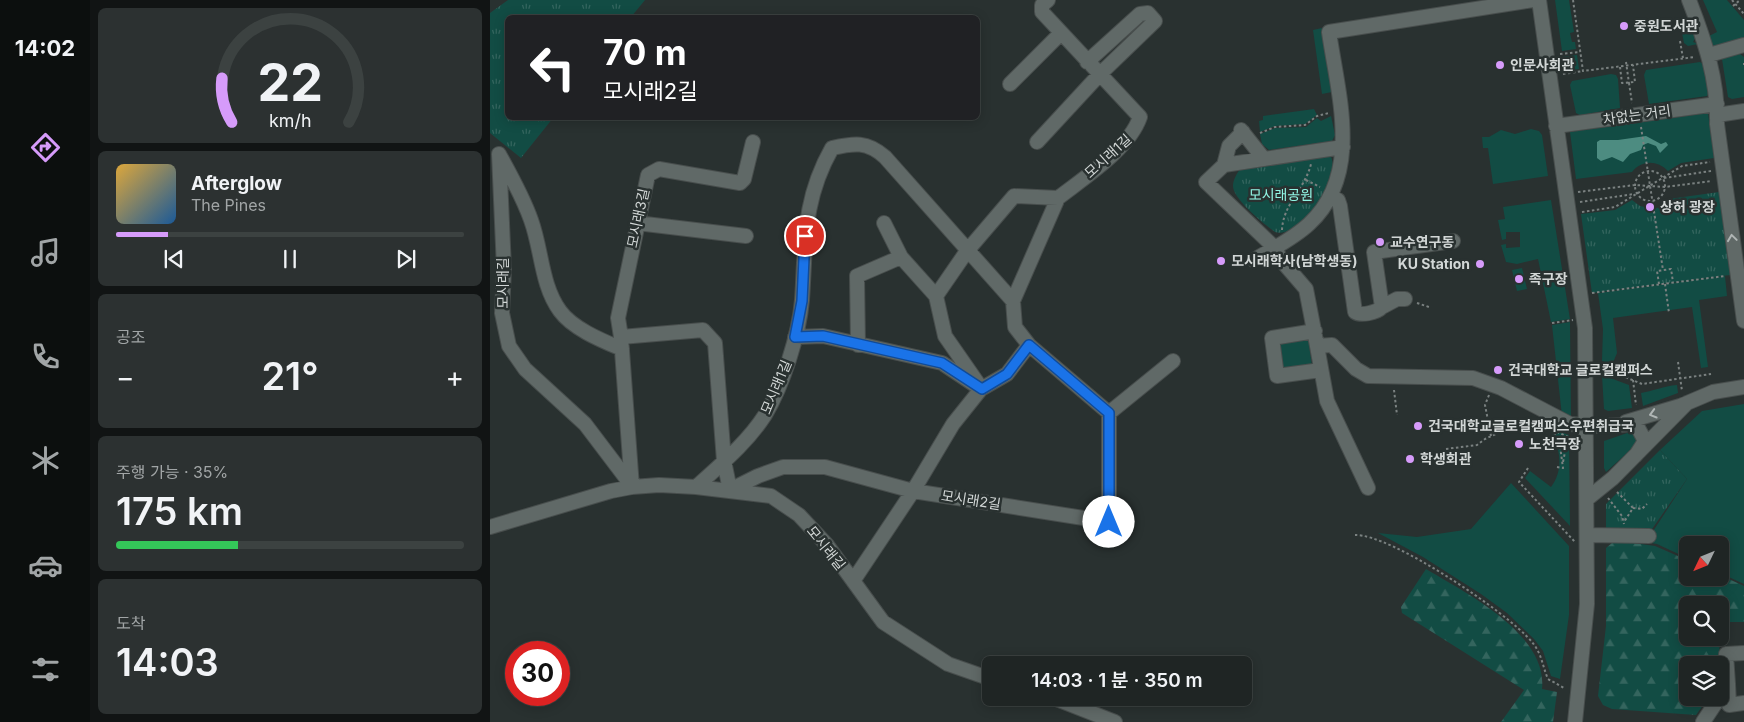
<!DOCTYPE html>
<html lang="ko">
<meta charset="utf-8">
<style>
:root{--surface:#1f2524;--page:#2c3131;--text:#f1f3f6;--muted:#a1a5a6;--line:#3c4241;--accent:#d69bfa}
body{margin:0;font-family:Inter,"Noto Sans KR",sans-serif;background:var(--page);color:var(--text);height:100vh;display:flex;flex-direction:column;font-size:19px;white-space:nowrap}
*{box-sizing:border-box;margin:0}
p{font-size:16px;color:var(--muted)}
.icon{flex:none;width:28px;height:28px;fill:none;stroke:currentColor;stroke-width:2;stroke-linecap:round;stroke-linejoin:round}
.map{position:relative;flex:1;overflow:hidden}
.panel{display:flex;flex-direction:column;gap:8px;padding:8px;background:#111414;width:400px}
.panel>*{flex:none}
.hud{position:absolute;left:15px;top:15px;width:475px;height:105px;border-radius:8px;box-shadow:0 2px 12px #0003,0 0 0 1px var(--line);background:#202124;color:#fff;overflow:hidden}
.needle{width:32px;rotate:227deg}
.controls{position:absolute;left:1189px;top:536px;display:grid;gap:10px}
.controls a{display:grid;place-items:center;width:50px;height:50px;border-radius:8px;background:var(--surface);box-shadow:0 2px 12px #0003,0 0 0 1px var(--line);font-size:25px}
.speed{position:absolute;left:15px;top:641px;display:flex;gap:10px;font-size:25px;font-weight:700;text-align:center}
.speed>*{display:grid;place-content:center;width:65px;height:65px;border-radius:50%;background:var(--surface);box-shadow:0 2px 12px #0003,0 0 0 1px var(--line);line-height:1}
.speed .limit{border:8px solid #d22;background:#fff;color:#111}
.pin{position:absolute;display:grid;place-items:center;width:42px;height:42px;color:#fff;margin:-21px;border:2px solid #fff;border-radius:50%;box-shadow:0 1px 5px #0007}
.me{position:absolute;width:55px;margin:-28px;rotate:0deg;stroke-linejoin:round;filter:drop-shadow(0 0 4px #0008)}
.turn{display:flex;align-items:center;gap:18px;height:105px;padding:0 15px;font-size:22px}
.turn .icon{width:65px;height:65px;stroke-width:2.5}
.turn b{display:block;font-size:35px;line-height:42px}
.big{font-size:38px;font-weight:600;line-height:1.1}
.panel .widget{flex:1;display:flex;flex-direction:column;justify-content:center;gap:8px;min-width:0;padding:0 18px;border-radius:8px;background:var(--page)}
.panel .dial{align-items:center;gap:0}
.dial svg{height:130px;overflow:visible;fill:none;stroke:var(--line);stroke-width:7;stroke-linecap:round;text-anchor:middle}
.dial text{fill:var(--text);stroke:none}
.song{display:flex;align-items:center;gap:15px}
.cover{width:60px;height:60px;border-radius:8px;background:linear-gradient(135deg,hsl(40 70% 55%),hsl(210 70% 35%))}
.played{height:5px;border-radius:2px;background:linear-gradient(90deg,var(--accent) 15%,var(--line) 15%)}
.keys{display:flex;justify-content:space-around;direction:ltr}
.heat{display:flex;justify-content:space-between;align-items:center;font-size:28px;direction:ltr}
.charge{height:8px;border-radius:4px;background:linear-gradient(90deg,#34c759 35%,var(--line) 0)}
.trip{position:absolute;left:492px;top:656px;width:270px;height:50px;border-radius:8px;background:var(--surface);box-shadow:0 2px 12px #0003,0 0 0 1px var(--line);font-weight:600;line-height:50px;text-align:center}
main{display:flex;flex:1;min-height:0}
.tab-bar{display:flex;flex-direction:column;width:90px;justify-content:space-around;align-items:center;background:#0c0f0e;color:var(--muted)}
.tab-bar .icon{width:35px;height:35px}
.tab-bar .current{color:var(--accent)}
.tab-bar b{font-size:22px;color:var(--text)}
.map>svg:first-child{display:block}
.grass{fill:url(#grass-tufts)}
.forest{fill:url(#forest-firs)}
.garden{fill:#124c44}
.water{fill:#4d8c81}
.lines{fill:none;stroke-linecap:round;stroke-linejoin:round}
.minor-casing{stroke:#484e4d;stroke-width:16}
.path{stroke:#7a8180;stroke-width:2;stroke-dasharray:2.5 2.5;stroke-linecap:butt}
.minor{stroke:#606967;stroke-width:14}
.path-bridge{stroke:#7a8180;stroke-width:2;stroke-dasharray:2.5 2.5;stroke-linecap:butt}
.oneway{stroke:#b0b6b5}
.route-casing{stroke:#114b97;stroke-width:12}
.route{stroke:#1a73e8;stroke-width:9}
.poi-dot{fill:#d69bfa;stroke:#293130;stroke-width:2}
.labels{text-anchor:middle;stroke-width:5;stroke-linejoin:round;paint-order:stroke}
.poi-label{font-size:14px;font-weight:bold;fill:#d2d7d6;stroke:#293130;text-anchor:start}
.street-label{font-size:14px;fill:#d2d7d6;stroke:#293130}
.park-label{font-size:14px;fill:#90f4e3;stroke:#293130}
</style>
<main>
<nav class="tab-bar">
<b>14:02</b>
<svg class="icon current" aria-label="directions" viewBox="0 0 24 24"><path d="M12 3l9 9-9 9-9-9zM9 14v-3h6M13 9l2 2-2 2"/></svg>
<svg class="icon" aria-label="music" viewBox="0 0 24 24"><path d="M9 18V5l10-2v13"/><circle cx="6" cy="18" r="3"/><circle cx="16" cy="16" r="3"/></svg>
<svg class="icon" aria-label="phone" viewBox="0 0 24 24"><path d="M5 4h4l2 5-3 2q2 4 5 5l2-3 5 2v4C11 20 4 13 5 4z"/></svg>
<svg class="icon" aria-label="climate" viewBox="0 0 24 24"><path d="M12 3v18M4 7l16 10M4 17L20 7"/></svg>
<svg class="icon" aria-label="car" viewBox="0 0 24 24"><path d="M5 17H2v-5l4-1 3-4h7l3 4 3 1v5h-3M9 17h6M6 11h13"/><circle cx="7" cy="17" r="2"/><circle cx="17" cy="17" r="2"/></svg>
<svg class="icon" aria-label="filters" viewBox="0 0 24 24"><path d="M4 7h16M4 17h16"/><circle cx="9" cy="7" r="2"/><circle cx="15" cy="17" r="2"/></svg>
</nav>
<section class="panel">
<div class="widget dial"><svg viewBox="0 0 100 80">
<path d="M14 69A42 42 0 1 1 86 69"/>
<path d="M14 69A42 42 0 0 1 8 42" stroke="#d69bfa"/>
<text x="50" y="56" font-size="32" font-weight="700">22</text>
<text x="50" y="72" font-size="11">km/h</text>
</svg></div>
<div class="widget">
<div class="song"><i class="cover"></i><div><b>Afterglow</b><p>The Pines</p></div></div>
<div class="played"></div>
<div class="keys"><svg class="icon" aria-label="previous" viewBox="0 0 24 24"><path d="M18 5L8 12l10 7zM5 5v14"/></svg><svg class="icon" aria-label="pause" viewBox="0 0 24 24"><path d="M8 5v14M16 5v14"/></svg><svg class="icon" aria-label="next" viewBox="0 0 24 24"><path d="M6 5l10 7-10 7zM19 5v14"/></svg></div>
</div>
<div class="widget"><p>공조</p>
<div class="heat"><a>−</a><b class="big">21°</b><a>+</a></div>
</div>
<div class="widget"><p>주행 가능 · 35%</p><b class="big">175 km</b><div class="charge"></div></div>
<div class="widget"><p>도착</p><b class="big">14:03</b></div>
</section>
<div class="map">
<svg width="1254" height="722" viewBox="0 0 1254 722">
<defs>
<pattern id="grass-tufts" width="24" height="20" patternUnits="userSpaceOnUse" patternTransform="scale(1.25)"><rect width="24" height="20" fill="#124c44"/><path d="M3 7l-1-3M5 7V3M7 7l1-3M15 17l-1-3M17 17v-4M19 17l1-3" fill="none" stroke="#34655e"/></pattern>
<pattern id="forest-firs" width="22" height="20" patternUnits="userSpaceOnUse" patternTransform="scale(1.25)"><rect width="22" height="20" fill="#124c44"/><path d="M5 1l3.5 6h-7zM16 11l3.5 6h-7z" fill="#34655e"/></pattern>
</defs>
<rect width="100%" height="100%" fill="#293130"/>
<path class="grass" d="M18,0H155L141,17L18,18V118H63L31,158L0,133V13Z
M840,155C854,176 809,240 785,232C774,224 743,199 743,186C743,180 747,173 751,168Z
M1229,192L1240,275L1102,293L1091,214L1125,210L1142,200L1150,206L1164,209L1172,206L1179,199Z
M1170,450L1197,479L1162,529L1116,530V504Z"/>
<path class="forest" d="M1136,542L1165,546L1197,560L1198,578H1230V575L1254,586V622H1230V605H1198V638H1229L1230,665H1198V698H1218L1206,715L1122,709L1113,705L1108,696L1116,626V548L1122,543Z
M936,569C976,593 1058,634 1052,689L1067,692L1063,722H1011L1034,690L912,613L911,607Z"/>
<path class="garden" d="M1065,0H1079L1084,32L1080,33L1082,42H1085L1086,49L1072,51Z
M1213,0H1237L1254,20V39L1223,49L1219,36L1227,32Z
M832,28L842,92L832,94L823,30Z
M1203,32L1206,37L1203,42L1206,43L1207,40L1208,44L1198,46L1194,43L1192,33Z
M1250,54L1254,57V97L1242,99L1238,97L1232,59L1234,57Z
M1087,55L1089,69L1074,71L1072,57Z
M1210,62L1214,65L1219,92L1217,96L1159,104L1154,75L1156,70Z
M1121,74L1126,75L1128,79L1130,108L1090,115L1086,113L1080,85L1082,81Z
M824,109L827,115L815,124L785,126L770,132L769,121L773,120V116Z
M840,111L845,135L842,141L779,150L772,144L770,134L785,128L816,127L827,118L831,121L841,116Z
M1218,113L1224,158L1191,163L1178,171C1167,160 1152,160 1142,172L1086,179L1080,132Z
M1041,129L1049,131L1052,135L1058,176L1003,184L998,148H993L992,137H999L1011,130L1025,134Z
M1061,200L1080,319L1061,322L1048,259L1027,264L1016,262L1011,245L1016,244V248L1030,247V232H1016V239L1012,240L1008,220L1015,219L1013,207Z
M1032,268L1037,289L1027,291L1022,270Z
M1235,276L1237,296L1209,300L1218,367L1211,368L1202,307L1123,318L1127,353L1122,365L1112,361L1113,329L1108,293Z
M1080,322L1081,418L1072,416L1062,325Z
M818,337L822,366L793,371L788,342Z
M1112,375L1139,385L1142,408L1118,411L1114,409Z
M1187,385L1188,393L1153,406L1151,393C1164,391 1173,386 1187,385Z
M1254,404V584L1230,573V545H1198L1197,558L1167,544L1156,542L1197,479L1170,450L1212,411Z
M1055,423L1067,431L1079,435L1080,526L1035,478L1040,471L1061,487C1076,468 1069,440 1055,423Z
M1143,431L1149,439L1145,446L1116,472L1114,468V441Z
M1021,483L1079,546V615L1070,679L1061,676L1053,651L1044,639L1017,613L991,594L933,557L888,533L927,537L981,529Z"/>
<path class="water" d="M1156,136L1171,144L1176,142L1178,145L1170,153L1166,146L1158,143L1153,145L1151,150L1140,154L1133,162L1122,157L1111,161L1107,158V142L1110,140H1128Z"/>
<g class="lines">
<g class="minor-casing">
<path id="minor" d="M1049,0L1095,328L1097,604L1085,722
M1199,0C1215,41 1228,80 1227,124L1254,321
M1219,55L1254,45
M520,84L570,34
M1227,115L1254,111
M1066,126L1227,104
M751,130L774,159
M547,142L609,75L665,21L658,13L650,14L597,62
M853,147L734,165L716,182L785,248L791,260L816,289L827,346L842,345L866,369L878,376L983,378L1011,388L1080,424L1109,426L1146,424L1155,441L1146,455
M734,165L739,146L753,132
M841,196L848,200L850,206L865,312C871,316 886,313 892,307
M147,223L256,236
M411,257L446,296L455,336L487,382
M764,260C782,249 803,239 819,224C873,174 848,95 839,32L1043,0
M446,296L477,251L524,196L568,198C595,177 639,149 650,117L552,12V5L558,0
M915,299H907L892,307L884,252L963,241
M523,301L568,198
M825,331L782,338L787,376L831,370
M131,337L128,318L158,175L169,169L250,183L254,179L263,142
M305,337L333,336L452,363L491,389
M368,345L367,276L411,257L394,223
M827,346L837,401L878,488
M132,349C113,341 83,329 70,311C51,285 52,250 41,220C33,197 21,176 9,154L14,269L12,313L19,346L35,369L95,424L142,486
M619,413L683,361
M1136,422L1190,406L1223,392L1254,387
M142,487L131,337L213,330L225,343L234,461L240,490L268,476L293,467H335L423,491L619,522V413L539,345
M206,487C230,465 257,443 275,415C293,385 309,335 312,300C316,243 312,201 342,148C364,143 377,141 395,157L523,301L525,327L539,345L517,374L491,389L463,424L423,491L363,581
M1097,499L1123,478L1197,403
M0,527L121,491L142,487L169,485L206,487L281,496L309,515L337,545L393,622L458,664L501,679
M1097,535L1159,536
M1238,684L1239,705L1254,703
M1230,696L1238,684L1236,654L1254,653
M564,698L625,722
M1213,722L1229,698"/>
</g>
<path class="path" d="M1083,0L1093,71L1205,57
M1242,0L1254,14
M1243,6L1250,0
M1190,41L1193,58
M1070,54L1090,52
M1253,64H1254
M1130,67L1132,83L1145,82L1143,65
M1073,74L1093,71
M1139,83L1142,103
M1151,127L1173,270
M770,133L785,127L815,125L827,116L839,113
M1145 186a15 15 0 1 1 30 0a15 15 0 1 1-30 0Z
M1174,178L1221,171
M816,180L830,187
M1088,192L1145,185L1175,187L1222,181
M1090,202L1144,194
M1092,212L1125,207L1192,166L1220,162
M792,230C793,204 815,189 821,164
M1169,284L1167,271L1181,269L1183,282
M1175,284L1179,313
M1102,293L1235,276
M927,303L939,307
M1062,323L1083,320
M1188,362L1192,391
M1108,366L1152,384L1221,374
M1143,380L1146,405
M904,390L907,415
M999,395L995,405L1001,436
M956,449L987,445L995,439L1006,434
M1067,467L1073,468L1070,446L1063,430L1078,437L1073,462
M1038,468L1029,482L1085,542
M1127,492L1143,508L1134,522
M1118,498L1132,516L1134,524
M1143,508L1152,509L1157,504
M865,535C901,534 1017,612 1042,642C1052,654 1052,665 1058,679L1074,688"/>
<use href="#minor" class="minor"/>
<path class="path-bridge" d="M1136,62L1139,83"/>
</g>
<defs><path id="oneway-chevron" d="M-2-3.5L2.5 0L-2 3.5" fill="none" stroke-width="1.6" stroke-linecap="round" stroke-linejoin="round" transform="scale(1.25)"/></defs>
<g class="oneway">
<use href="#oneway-chevron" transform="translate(1242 238) rotate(-98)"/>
<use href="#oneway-chevron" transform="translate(1163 414) rotate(164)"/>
</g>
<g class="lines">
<g class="route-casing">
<path id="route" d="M315,236L312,301L305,337L333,336L452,363L492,389L517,374L539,345L619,413V522"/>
</g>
<use href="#route" class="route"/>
</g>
<g class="poi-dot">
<circle cx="1134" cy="26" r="5"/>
<circle cx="1010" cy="65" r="5"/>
<circle cx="1160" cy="207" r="5"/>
<circle cx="890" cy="242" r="5"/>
<circle cx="731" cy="261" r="5"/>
<circle cx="990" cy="264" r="5"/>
<circle cx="1029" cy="279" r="5"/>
<circle cx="1008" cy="370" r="5"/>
<circle cx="928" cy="426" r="5"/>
<circle cx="1029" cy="444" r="5"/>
<circle cx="920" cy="459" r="5"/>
</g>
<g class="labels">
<g class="poi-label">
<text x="1144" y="31">중원도서관</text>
<text x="1020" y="70">인문사회관</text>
<text x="1170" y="212">상허 광장</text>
<text x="900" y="247">교수연구동</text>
<text x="741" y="266">모시래학사(남학생동)</text>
<text x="980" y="269" text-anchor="end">KU Station</text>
<text x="1039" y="284">족구장</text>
<text x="1018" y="375">건국대학교 글로컬캠퍼스</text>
<text x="938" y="431">건국대학교글로컬캠퍼스우편취급국</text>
<text x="1039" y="449">노천극장</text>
<text x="930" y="464">학생회관</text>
</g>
<g class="street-label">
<text transform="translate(1147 115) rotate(-8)" y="5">차없는 거리</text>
<text transform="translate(618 156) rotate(-42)" y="5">모시래1길</text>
<text transform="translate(148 218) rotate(-78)" y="5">모시래3길</text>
<text transform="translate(13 283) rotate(-90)" y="5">모시래길</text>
<text transform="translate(286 387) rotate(-67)" y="5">모시래1길</text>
<text transform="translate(481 500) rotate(9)" y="5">모시래2길</text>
<text transform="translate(336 548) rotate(51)" y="5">모시래길</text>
</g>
<g class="park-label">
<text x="791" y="200">모시래공원</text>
</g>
</g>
</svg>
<div class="controls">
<a><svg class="needle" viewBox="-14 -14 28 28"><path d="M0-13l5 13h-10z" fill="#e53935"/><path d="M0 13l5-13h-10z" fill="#a1a5a6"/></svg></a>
<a><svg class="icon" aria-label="search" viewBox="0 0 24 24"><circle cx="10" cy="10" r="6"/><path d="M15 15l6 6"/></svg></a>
<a><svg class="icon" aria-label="layers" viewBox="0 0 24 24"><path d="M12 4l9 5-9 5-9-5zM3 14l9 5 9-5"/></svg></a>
</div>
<div class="speed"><div class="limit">30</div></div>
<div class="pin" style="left:315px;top:236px;background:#d93025"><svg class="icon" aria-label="arrive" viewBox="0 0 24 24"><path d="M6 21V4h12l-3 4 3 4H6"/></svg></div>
<svg class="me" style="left:619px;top:522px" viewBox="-20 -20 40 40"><circle r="19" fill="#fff"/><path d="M0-13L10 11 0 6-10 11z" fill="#1a73e8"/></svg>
<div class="trip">14:03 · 1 분 · 350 m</div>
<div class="hud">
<div class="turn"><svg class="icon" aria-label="left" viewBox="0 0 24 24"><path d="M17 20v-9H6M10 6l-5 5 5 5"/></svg><div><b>70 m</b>모시래2길</div></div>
</div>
</div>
</main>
